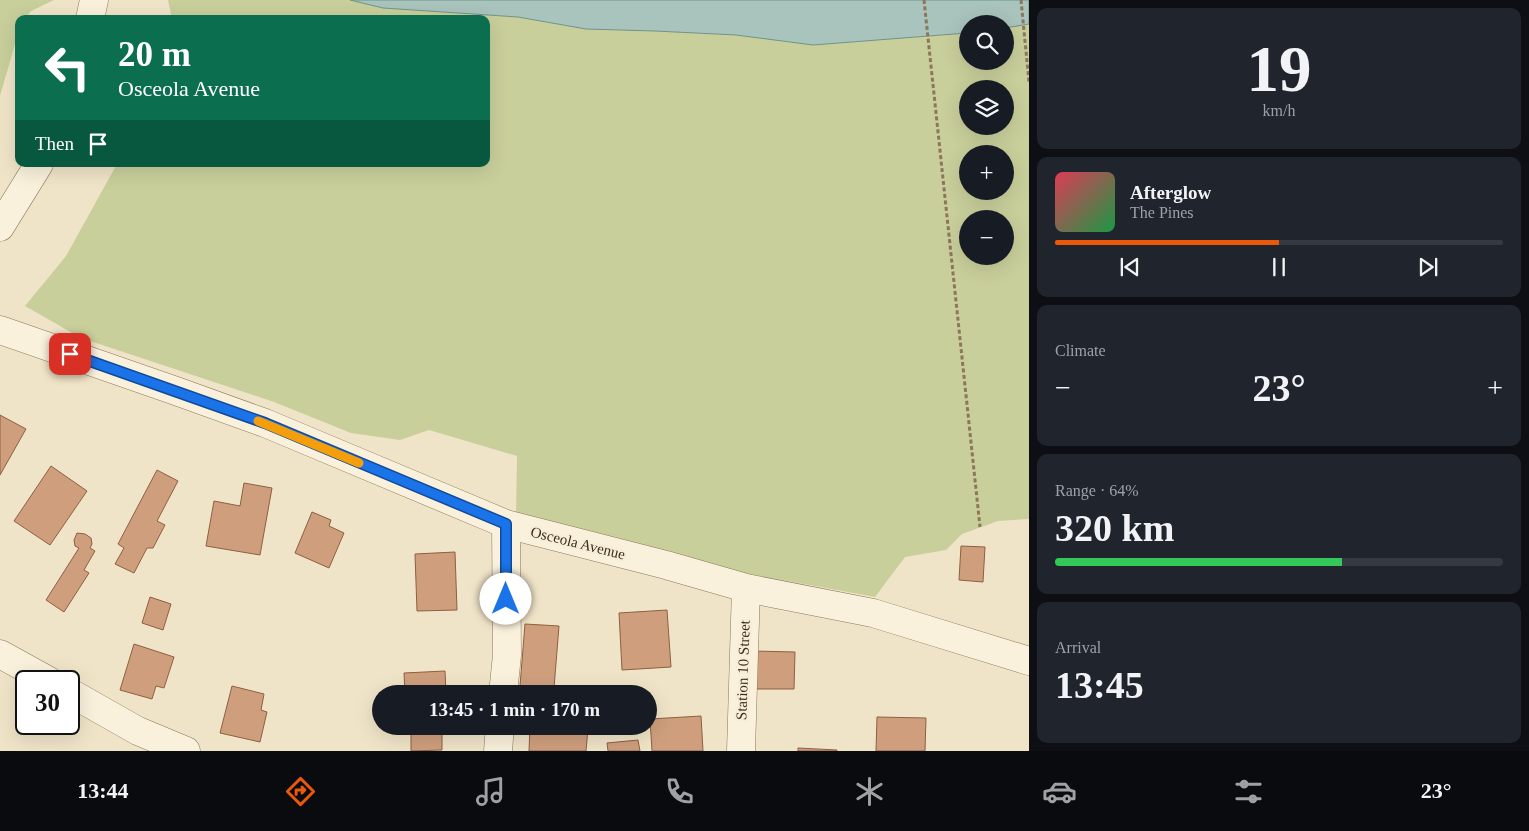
<!DOCTYPE html>
<meta charset="utf-8">
<style>
:root{--surface:#171b24;--page:#20242c;--text:#f1f3f6;--muted:#9ea1a6;--line:#363941;--accent:#ea580c}
body{margin:0;font-family:"Times New Roman",serif;background:var(--page);color:var(--text);height:100vh;display:flex;flex-direction:column;font-size:19px;white-space:nowrap}
*{box-sizing:border-box;margin:0}
p{font-size:16px;color:var(--muted)}
.icon{flex:none;width:28px;height:28px;fill:none;stroke:currentColor;stroke-width:2;stroke-linecap:round;stroke-linejoin:round}
.map{position:relative;flex:1;overflow:hidden}
.side{display:flex;flex-direction:column;gap:8px;padding:8px;background:#0d0f14;width:500px}
.side>*{flex:none}
.top-card{position:absolute;left:15px;top:15px;width:475px;height:152px;border-radius:10px;box-shadow:0 5px 20px #0002;background:#0b6e4f;color:#fff;overflow:hidden}
.fabs{position:absolute;left:959px;top:15px;display:grid;gap:10px}
.fabs a{display:grid;place-items:center;width:55px;height:55px;border-radius:50%;background:var(--surface);box-shadow:0 5px 20px #0002;font-size:25px}
.speed{position:absolute;left:15px;top:670px;display:flex;gap:10px;font-size:25px;font-weight:700;text-align:center}
.speed>*{display:grid;place-content:center;width:65px;height:65px;border-radius:50%;background:var(--surface);box-shadow:0 5px 20px #0002;line-height:1}
.speed .limit{border:2px solid #111;border-radius:8px;background:#fff;color:#111}
.pin{position:absolute;display:grid;place-items:center;width:42px;height:42px;color:#fff;margin:-21px;border-radius:10px;box-shadow:0 2px 8px #0006}
.me{position:absolute;width:55px;margin:-28px;rotate:0deg;stroke-linejoin:round;filter:drop-shadow(0 0 4px #0008)}
.turn{display:flex;align-items:center;gap:18px;height:105px;padding:0 20px;font-size:22px}
.turn .icon{width:65px;height:65px;stroke-width:2.5}
.turn b{display:block;font-size:35px;line-height:42px}
.then{display:flex;align-items:center;height:48px;padding:0 20px;background:#0003;gap:10px;font-size:19px}
.big{font-size:38px;font-weight:700;line-height:1.1}
.side .card{flex:1;display:flex;flex-direction:column;justify-content:center;gap:8px;min-width:0;padding:0 18px;border-radius:10px;background:var(--page)}
.side .dial{align-items:center;gap:0}
.dial b{font-size:65px;line-height:1}
.song{display:flex;align-items:center;gap:15px}
.cover{width:60px;height:60px;border-radius:8px;background:linear-gradient(135deg,hsl(350 70% 55%),hsl(140 70% 35%))}
.played{height:5px;border-radius:2px;background:linear-gradient(90deg,var(--accent) 50%,var(--line) 50%)}
.keys{display:flex;justify-content:space-around;direction:ltr}
.heat{display:flex;justify-content:space-between;align-items:center;font-size:28px;direction:ltr}
.charge{height:8px;border-radius:4px;background:linear-gradient(90deg,#34c759 64%,var(--line) 0)}
.trip{position:absolute;left:372px;top:685px;width:285px;height:50px;border-radius:25px;background:var(--surface);box-shadow:0 5px 20px #0002;font-weight:700;line-height:50px;text-align:center}
.tab-bar{display:flex;height:80px;justify-content:space-around;align-items:center;background:#090b0e;color:var(--muted)}
.tab-bar .icon{width:35px;height:35px}
.tab-bar .on{color:var(--accent)}
.tab-bar b{font-size:22px;color:var(--text)}
main{display:flex;flex:1;min-height:0}
.map>svg:first-child{display:block}
.green{fill:#c9cf9b;fill-rule:evenodd}
.water{fill:#a9c4bc;stroke:#6f938a}
.building{fill:#cf9f7d;stroke:#8d5f41}
.lines{fill:none;stroke-linecap:round;stroke-linejoin:round}
.minor-casing{stroke:#8d765c;stroke-width:29}
.path{stroke:#8d765c;stroke-width:3;stroke-dasharray:4 2.5;stroke-linecap:butt}
.minor{stroke:#faf1dc;stroke-width:28}
.route-casing{stroke:#114b97;stroke-width:12}
.route{stroke:#1a73e8;stroke-width:9}
.slow{stroke:#f59e0b;stroke-width:9}
.labels{text-anchor:middle;stroke-width:5;stroke-linejoin:round;paint-order:stroke}
.street-label{font-size:15px;fill:#3d2e20;stroke:#f7eed8}
</style>
<main>
<div class="map">
<svg width="1029" height="751" viewBox="0 0 1029 751">
<rect width="100%" height="100%" fill="#f0e4c8"/>
<path class="green" d="M0,0H54L31,11L25,19H19V30L0,96Z
M168,0H350L383,8L518,17L586,29L655,31L736,35L813,45L967,33L968,61H1005V28L1029,24V519L998,521L962,534L946,550L905,557L875,597L744,573L626,545L516,515L517,456L429,430L400,440L351,433L274,402L81,338L25,306L66,256L117,164H486V19H172ZM968,89H1005V126H968ZM968,154H1005V191H968ZM968,219H1005V256H968Z"/>
<path class="water" d="M350,0H1029V24L1005,28V24H968L967,33L813,45L736,35L655,31L586,29L518,17L383,8Z"/>
<path class="building" d="M0,415L26,429L0,475Z
M51,466L87,491L50,545L14,521Z
M157,470L178,481L157,521L165,525L153,548H147L134,573L115,564L124,548L118,544Z
M244,483L272,488L260,555L206,546L214,501L240,506Z
M312,512L331,520L329,526L344,533L329,568L295,553Z
M77,533L85,534L91,538L92,544L90,548L95,551L84,570L89,573L64,612L46,600L79,548L75,546L74,540Z
M961,546L985,547L983,582L959,580Z
M455,552L457,610L417,611L415,554Z
M150,597L171,604L163,630L142,623Z
M667,610L671,667L622,670L619,613Z
M525,624L559,626L554,688L520,686Z
M134,644L174,657L164,688L156,686L152,699L120,690Z
M753,651L795,652L794,689H752Z
M445,671L446,694H405L404,673Z
M232,686L264,694L261,710L267,712L260,742L220,733Z
M377,696H381V726H384H378Z
M701,716L703,751H652L650,719Z
M877,717L926,718L925,751H876Z
M411,726H442V750L411,751Z
M530,726L588,729L586,751H529Z
M638,740L640,751H608L607,743Z
M798,748L837,750V751H798Z"/>
<g class="lines">
<g class="minor-casing">
<path id="minor" d="M90,19L94,0
M0,227L39,164
M0,330L176,391L265,423L506,524L666,565L746,588L873,613L1029,661
M0,654L49,681
M69,692L138,731L186,751
M503,694L507,655L506,524
M498,751L500,726
M741,751L746,588"/>
</g>
<path class="path" d="M924,0L980,527
M1021,0L1029,82"/>
<use href="#minor" class="minor"/>
</g>
<g class="lines">
<g class="route-casing">
<path id="route" d="M70,354L265,423L506,524V599"/>
</g>
<use href="#route" class="route"/>
<path class="slow" d="M258,421L359,463"/>
</g>
<g class="labels">
<g class="street-label">
<text transform="translate(578 543) rotate(14)" y="5">Osceola Avenue</text>
<text transform="translate(743 670) rotate(-88)" y="5">Station 10 Street</text>
</g>
</g>
</svg>
<div class="fabs">
<a><svg class="icon" aria-label="search" viewBox="0 0 24 24"><circle cx="10" cy="10" r="6"/><path d="M15 15l6 6"/></svg></a>
<a><svg class="icon" aria-label="layers" viewBox="0 0 24 24"><path d="M12 4l9 5-9 5-9-5zM3 14l9 5 9-5"/></svg></a>
<a>+</a>
<a>−</a>
</div>
<div class="speed"><div class="limit">30</div></div>
<div class="pin" style="left:70px;top:354px;background:#d93025"><svg class="icon" aria-label="arrive" viewBox="0 0 24 24"><path d="M6 21V4h12l-3 4 3 4H6"/></svg></div>
<svg class="me" style="left:506px;top:599px" viewBox="-20 -20 40 40"><circle r="19" fill="#fff"/><path d="M0-13L10 11 0 6-10 11z" fill="#1a73e8"/></svg>
<div class="trip">13:45 · 1 min · 170 m</div>
<div class="top-card">
<div class="turn"><svg class="icon" aria-label="left" viewBox="0 0 24 24"><path d="M17 20v-9H6M10 6l-5 5 5 5"/></svg><div><b>20 m</b>Osceola Avenue</div></div>
<div class="then">Then<svg class="icon" aria-label="arrive" viewBox="0 0 24 24"><path d="M6 21V4h12l-3 4 3 4H6"/></svg></div>
</div>
</div>
<section class="side">
<div class="card dial"><b>19</b><p>km/h</p></div>
<div class="card">
<div class="song"><i class="cover"></i><div><b>Afterglow</b><p>The Pines</p></div></div>
<div class="played"></div>
<div class="keys"><svg class="icon" aria-label="previous" viewBox="0 0 24 24"><path d="M18 5L8 12l10 7zM5 5v14"/></svg><svg class="icon" aria-label="pause" viewBox="0 0 24 24"><path d="M8 5v14M16 5v14"/></svg><svg class="icon" aria-label="next" viewBox="0 0 24 24"><path d="M6 5l10 7-10 7zM19 5v14"/></svg></div>
</div>
<div class="card"><p>Climate</p>
<div class="heat"><a>−</a><b class="big">23°</b><a>+</a></div>
</div>
<div class="card"><p>Range · 64%</p><b class="big">320 km</b><div class="charge"></div></div>
<div class="card"><p>Arrival</p><b class="big">13:45</b></div>
</section>
</main>
<nav class="tab-bar">
<b>13:44</b>
<svg class="icon on" aria-label="directions" viewBox="0 0 24 24"><path d="M12 3l9 9-9 9-9-9zM9 14v-3h6M13 9l2 2-2 2"/></svg>
<svg class="icon" aria-label="music" viewBox="0 0 24 24"><path d="M9 18V5l10-2v13"/><circle cx="6" cy="18" r="3"/><circle cx="16" cy="16" r="3"/></svg>
<svg class="icon" aria-label="phone" viewBox="0 0 24 24"><path d="M5 4h4l2 5-3 2q2 4 5 5l2-3 5 2v4C11 20 4 13 5 4z"/></svg>
<svg class="icon" aria-label="climate" viewBox="0 0 24 24"><path d="M12 3v18M4 7l16 10M4 17L20 7"/></svg>
<svg class="icon" aria-label="car" viewBox="0 0 24 24"><path d="M5 17H2v-5l4-1 3-4h7l3 4 3 1v5h-3M9 17h6M6 11h13"/><circle cx="7" cy="17" r="2"/><circle cx="17" cy="17" r="2"/></svg>
<svg class="icon" aria-label="filters" viewBox="0 0 24 24"><path d="M4 7h16M4 17h16"/><circle cx="9" cy="7" r="2"/><circle cx="15" cy="17" r="2"/></svg>
<b>23°</b>
</nav>
